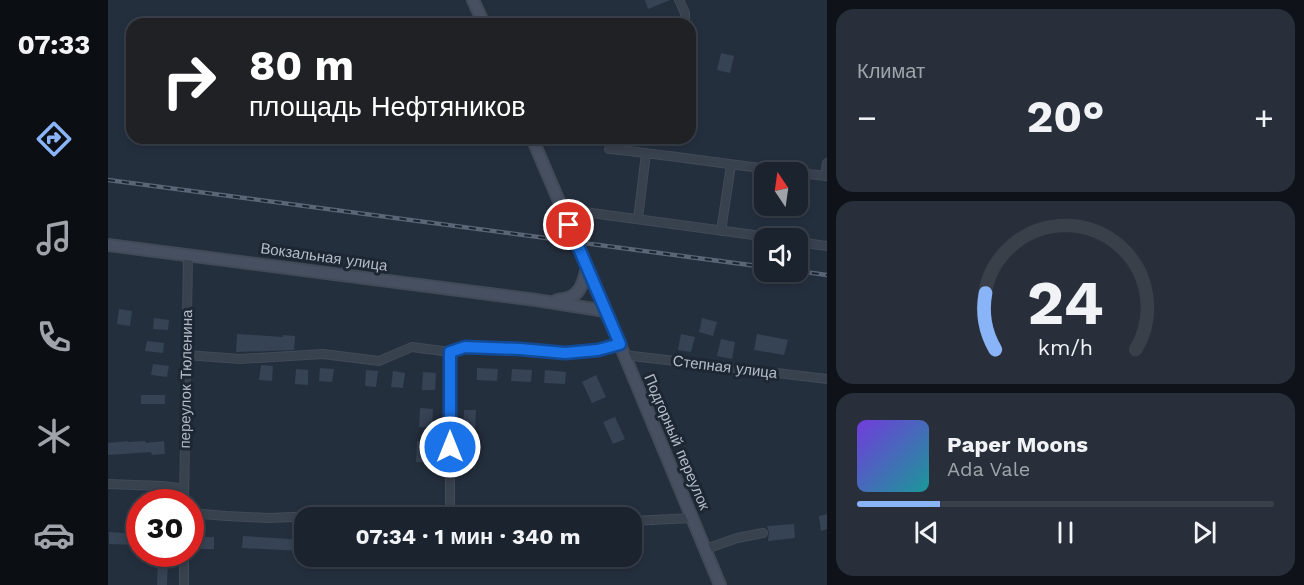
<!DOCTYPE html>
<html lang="ru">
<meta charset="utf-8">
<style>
:root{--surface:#1b232e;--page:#282f3a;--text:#f1f3f6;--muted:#a0a4aa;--line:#39404a;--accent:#8ab4f8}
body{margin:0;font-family:"Work Sans",sans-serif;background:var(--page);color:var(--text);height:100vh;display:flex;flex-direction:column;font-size:22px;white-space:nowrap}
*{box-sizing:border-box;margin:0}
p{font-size:20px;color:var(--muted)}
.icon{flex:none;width:33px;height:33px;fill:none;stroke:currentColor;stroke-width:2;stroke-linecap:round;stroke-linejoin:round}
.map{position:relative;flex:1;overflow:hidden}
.panel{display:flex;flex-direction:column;gap:9px;padding:9px;background:#0f1319;width:477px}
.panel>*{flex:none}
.banner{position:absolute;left:18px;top:18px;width:570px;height:126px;border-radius:18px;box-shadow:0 3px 9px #0003,0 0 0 2px var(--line);background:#202124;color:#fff;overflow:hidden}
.needle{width:39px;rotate:347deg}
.fabs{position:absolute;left:646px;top:162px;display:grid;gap:12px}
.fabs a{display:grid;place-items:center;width:54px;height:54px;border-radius:12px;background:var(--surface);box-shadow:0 3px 9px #0003,0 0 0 2px var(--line);font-size:30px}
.speed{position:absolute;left:18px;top:489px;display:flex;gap:12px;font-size:30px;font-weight:700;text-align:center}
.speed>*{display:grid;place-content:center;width:78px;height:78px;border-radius:50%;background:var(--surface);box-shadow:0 3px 9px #0003,0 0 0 2px var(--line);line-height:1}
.speed .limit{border:9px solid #d22;background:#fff;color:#111}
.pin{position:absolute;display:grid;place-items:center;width:51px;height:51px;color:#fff;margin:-26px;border:3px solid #fff;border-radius:50%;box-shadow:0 2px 6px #0007}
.me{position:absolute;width:66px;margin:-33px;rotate:0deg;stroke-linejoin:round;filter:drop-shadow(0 0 4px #0008)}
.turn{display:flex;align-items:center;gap:21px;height:126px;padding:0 24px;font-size:27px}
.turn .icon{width:78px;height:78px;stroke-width:2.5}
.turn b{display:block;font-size:42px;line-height:51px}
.big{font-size:45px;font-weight:700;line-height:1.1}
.panel .tile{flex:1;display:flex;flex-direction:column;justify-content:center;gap:9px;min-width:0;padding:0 21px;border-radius:18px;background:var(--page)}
.panel .dial{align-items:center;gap:0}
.dial svg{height:156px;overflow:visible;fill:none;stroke:var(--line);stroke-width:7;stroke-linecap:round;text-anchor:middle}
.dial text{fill:var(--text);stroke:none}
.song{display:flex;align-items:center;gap:18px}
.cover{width:72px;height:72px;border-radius:9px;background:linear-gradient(135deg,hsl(260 70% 55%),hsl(180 70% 35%))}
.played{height:6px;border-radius:3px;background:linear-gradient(90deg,var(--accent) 20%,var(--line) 20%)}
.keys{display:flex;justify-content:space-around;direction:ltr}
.heat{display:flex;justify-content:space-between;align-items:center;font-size:33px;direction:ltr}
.trip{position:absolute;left:186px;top:507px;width:348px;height:60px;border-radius:18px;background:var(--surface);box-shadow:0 3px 9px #0003,0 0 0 2px var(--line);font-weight:700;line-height:60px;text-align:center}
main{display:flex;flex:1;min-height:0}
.dock{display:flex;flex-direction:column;width:108px;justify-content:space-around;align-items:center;background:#0b0e12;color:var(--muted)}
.dock .icon{width:42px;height:42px}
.dock .active{color:var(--accent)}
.dock b{font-size:27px;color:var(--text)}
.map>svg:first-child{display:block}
.building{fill:#364354}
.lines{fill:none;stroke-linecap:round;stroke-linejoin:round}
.street-casing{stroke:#414a57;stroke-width:10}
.secondary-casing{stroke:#414a57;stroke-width:14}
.street{stroke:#38414e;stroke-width:8}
.secondary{stroke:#465061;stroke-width:10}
.rail-casing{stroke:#5a6575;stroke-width:4.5}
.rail{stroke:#1d2633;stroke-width:2;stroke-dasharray:7;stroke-linecap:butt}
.route-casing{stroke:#114b97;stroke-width:15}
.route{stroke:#1a73e8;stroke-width:10}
.labels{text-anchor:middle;stroke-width:6;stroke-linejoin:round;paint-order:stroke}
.street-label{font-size:15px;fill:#b4bcc9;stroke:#1d2633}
</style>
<main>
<nav class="dock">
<b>07:33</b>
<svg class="icon active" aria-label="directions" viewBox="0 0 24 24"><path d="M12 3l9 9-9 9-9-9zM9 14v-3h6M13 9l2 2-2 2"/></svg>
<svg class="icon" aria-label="music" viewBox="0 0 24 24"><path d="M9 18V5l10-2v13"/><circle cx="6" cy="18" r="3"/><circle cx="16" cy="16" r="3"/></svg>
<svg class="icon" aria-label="phone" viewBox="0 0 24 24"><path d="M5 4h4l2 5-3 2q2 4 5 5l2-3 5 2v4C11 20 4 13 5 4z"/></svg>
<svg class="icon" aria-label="climate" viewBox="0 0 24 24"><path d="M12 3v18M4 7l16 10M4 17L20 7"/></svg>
<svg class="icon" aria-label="car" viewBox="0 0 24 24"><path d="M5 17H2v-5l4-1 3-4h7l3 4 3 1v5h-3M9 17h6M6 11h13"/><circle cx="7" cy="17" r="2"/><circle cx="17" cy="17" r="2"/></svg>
</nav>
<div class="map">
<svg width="719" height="585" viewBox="0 0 719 585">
<rect width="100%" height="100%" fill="#242f3e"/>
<path class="building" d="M537,0H562L540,9Z
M613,53L626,56L622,73L609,70Z
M11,309L24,311L22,326L9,324Z
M46,318L61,320L60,330L45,329Z
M594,318L609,322L605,336L591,332Z
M129,334L175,337V335L187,336L186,350L128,352Z
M573,334L587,337L583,352L570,350Z
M649,334L680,340L676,355L646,350Z
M613,339L627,342L624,359L609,356Z
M39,341L56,343L55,353L37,351Z
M45,364L61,366L59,377L43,375Z
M153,365L165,366L164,381L151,380Z
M212,368L226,369L224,382L211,381Z
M369,368L390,369L389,381L369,380Z
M188,369L200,370V385L187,384Z
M404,369L424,370L423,382L403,381Z
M258,370L270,371L268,387L257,386Z
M437,370L458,372L457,384L436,383Z
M285,371L297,373L295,388L283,387Z
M315,372L328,373L327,390H314Z
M488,375L498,397L484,403L474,382Z
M33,395H57V404H33Z
M312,408L325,409L324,428L311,427Z
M356,410H368L367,430H355Z
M507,417L517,439L505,444L495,422Z
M20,441V442L37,441L38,443L56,441L57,454L44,455L43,452L0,455V443Z
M309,441L324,442L323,463L308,462Z
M355,447H367V468L355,467Z
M719,514V529L713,531L711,516Z
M686,524L687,538L660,541L661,532L659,526Z
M1,532L32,534V545L1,544Z
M135,536L196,540V551L134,548Z
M90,537H106V549H90Z
M457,556H514V565L457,564Z
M50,557H60L59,585H49Z"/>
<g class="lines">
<g class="street-casing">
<path id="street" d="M571,0L577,13V21L573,24
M501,149C564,155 626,166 689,172
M690,173L719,176
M717,176L719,163
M454,209L668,238
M530,219L538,153
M613,231L623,165
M690,242L719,246
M342,352V518
M78,355L132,359L215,354L271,361L304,347L342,352L357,347L412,349L457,353L490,349L512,344
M516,355L719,379
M0,484L54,486L71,488L74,496
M76,502L80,255
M82,513L118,516L160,518L209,516L246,518
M524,521L584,518
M598,549L629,538L655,533
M76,554V585"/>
</g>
<g class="secondary-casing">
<path id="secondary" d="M365,0L376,24
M424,138L498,311L612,585
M0,245L428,300L498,311
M449,300C471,299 475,286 479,267"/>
</g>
<use href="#street" class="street"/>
<use href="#secondary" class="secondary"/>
<g class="rail-casing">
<path id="rail" d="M0,180L657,267
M690,271L719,275"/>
</g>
<use href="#rail" class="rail"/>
</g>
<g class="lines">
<g class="route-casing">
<path id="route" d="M342,447V352L357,347L412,349L457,353L490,350L512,344L461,225"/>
</g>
<use href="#route" class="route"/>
</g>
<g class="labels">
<g class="street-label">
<text transform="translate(216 257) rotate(8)" y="5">Вокзальная улица</text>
<text transform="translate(617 367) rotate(7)" y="5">Степная улица</text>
<text transform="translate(78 379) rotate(-89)" y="5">переулок Тюленина</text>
<text transform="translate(569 442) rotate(67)" y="5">Подгорный переулок</text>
</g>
</g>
</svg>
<div class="fabs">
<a><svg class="needle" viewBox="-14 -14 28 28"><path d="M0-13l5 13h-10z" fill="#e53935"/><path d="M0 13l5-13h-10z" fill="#a0a4aa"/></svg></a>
<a><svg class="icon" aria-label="sound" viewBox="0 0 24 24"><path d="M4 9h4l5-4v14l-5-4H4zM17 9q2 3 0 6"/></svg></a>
</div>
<div class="speed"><div class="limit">30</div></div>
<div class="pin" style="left:461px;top:225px;background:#d93025"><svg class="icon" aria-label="arrive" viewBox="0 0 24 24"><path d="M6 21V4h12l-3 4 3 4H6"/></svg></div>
<svg class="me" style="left:342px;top:447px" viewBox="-20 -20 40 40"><circle r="17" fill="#1a73e8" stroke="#fff" stroke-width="3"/><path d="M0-11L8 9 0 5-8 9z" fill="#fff"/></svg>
<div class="trip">07:34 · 1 мин · 340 m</div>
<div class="banner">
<div class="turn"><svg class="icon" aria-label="right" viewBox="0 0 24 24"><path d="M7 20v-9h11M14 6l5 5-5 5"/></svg><div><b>80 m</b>площадь Нефтяников</div></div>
</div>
</div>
<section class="panel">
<div class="tile"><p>Климат</p>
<div class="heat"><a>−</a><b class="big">20°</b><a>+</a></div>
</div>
<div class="tile dial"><svg viewBox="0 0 100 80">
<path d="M14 69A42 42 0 1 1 86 69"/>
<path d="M14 69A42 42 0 0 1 9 40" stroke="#8ab4f8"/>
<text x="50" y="56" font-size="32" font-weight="700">24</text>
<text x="50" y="72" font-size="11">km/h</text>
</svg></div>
<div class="tile">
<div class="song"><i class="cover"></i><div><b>Paper Moons</b><p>Ada Vale</p></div></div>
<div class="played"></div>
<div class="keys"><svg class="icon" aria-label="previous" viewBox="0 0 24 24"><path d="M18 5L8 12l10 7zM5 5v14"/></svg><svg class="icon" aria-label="pause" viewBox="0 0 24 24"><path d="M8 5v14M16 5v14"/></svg><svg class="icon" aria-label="next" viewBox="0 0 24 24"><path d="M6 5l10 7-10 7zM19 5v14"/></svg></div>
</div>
</section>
</main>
